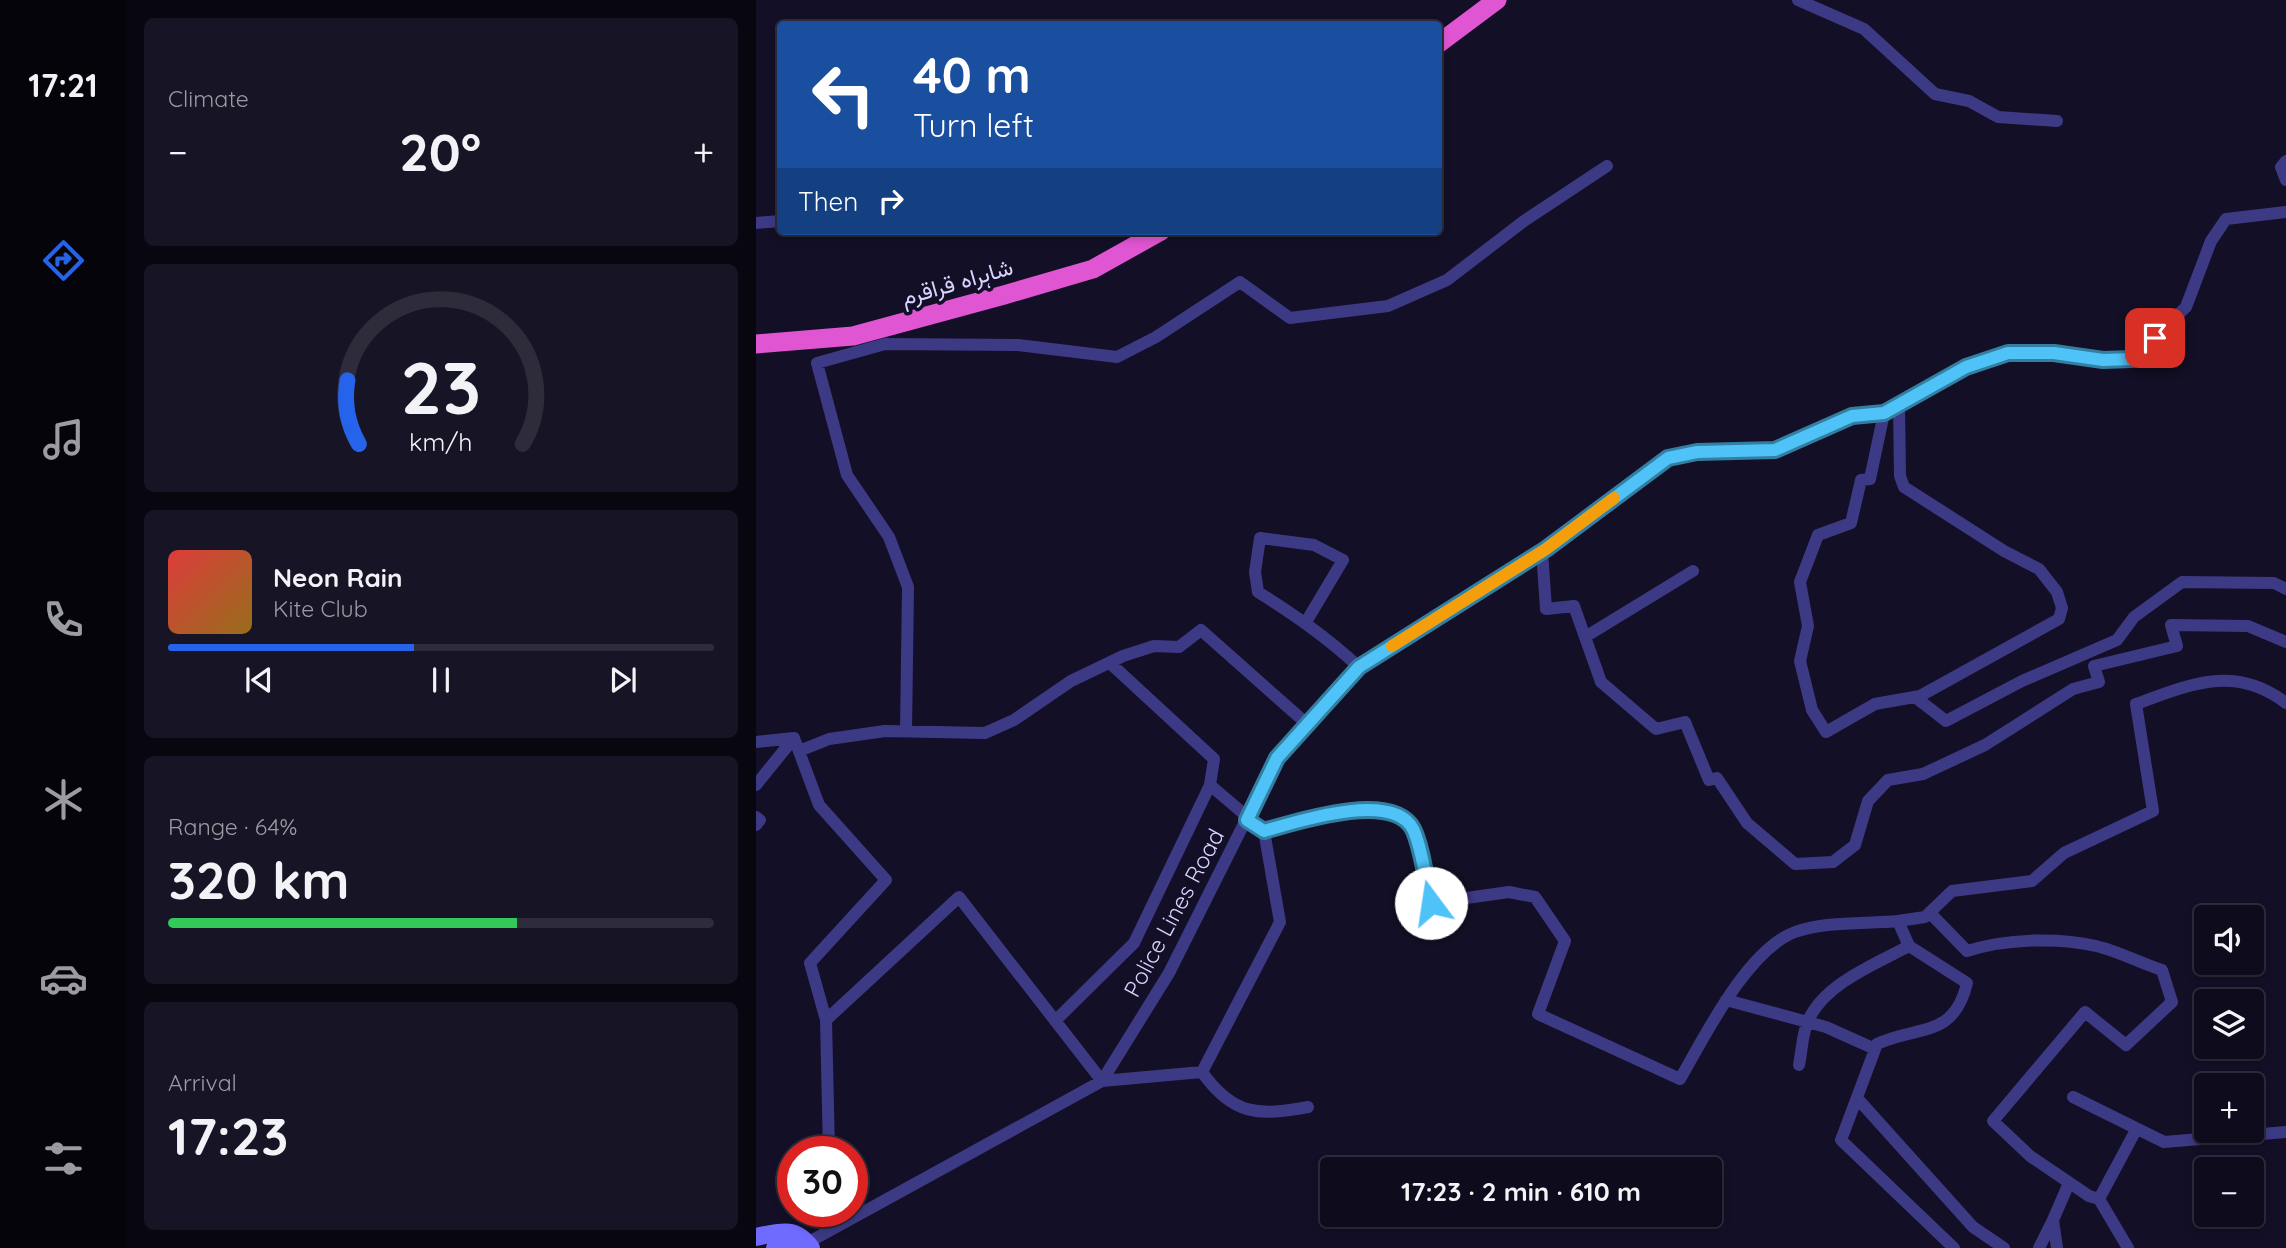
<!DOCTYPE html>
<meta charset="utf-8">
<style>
:root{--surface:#0e0b1c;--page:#171425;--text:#f1f3f6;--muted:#9b9ba3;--line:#2e2b3b;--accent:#2563eb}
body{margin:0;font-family:Quicksand,Vazirmatn,sans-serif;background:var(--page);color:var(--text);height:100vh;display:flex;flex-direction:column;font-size:26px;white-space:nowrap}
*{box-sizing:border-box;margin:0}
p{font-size:23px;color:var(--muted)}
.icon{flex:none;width:38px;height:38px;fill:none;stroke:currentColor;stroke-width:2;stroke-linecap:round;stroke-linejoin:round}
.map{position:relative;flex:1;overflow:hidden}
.side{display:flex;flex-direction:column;gap:18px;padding:18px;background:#08060f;width:630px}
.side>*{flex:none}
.guide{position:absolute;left:21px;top:21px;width:665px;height:214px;border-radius:7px;box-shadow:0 4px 10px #0003,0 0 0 2px var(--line);background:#1a4fa0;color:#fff;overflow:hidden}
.tools{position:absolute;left:1438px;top:905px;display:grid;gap:14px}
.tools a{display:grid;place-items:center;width:70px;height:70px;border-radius:7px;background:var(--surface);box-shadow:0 4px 10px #0003,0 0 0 2px var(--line);font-size:35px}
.speed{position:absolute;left:21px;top:1136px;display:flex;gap:14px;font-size:35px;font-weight:700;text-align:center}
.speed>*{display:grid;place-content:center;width:91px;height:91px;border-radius:50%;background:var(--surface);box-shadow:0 4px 10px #0003,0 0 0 2px var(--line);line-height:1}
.speed .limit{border:10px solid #d22;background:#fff;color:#111}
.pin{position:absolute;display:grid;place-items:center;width:60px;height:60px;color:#fff;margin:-30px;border-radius:14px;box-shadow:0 4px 10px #0006}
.me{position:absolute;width:77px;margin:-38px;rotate:346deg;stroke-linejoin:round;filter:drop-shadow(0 0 5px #0008)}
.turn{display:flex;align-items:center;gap:24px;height:147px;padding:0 21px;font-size:32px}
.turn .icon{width:91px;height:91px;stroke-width:2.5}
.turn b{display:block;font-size:49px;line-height:60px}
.then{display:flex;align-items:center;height:66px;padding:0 21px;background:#0003;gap:14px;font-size:26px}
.big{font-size:52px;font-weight:700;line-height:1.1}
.side .widget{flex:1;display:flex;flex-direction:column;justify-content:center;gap:10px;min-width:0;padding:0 24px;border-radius:10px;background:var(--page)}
.side .dial{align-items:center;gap:0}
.dial svg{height:182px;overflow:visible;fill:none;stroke:var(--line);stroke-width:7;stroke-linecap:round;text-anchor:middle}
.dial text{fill:var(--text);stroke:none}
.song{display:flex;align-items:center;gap:21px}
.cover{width:84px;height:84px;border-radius:10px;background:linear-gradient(135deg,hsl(0 70% 55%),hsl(40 70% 35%))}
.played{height:7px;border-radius:4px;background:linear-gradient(90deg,var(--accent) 45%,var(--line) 45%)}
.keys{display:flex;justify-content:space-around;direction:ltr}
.heat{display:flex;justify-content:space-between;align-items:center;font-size:38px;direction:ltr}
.charge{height:10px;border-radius:5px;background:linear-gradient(90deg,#34c759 64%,var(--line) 0)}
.trip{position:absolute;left:564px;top:1157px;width:402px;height:70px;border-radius:7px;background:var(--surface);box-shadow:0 4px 10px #0003,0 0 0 2px var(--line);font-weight:700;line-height:70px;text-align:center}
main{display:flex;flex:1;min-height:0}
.menu{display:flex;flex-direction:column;width:126px;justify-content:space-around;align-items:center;background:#06040b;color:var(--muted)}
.menu .icon{width:49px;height:49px}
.menu .active{color:var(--accent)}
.menu b{font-size:32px;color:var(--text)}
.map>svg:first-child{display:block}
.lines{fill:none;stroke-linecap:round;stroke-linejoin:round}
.minor{stroke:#3d3a85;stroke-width:12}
.secondary{stroke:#6f6bff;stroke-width:18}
.trunk{stroke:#e055d1;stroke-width:19}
.route-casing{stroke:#337fa1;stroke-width:18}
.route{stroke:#4fc3f7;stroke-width:12}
.slow{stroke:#f59e0b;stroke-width:12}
.labels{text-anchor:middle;stroke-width:7;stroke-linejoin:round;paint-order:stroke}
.street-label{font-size:23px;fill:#d9d4ff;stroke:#130f26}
</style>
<main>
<nav class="menu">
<b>17:21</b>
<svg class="icon active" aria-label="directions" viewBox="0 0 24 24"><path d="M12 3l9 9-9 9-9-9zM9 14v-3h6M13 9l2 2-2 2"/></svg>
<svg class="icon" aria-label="music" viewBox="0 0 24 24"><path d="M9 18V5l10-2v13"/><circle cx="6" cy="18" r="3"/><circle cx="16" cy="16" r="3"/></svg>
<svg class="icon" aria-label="phone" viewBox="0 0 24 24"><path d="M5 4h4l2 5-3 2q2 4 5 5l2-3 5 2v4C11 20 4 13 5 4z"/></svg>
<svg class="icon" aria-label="climate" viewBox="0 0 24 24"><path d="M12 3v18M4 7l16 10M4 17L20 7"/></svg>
<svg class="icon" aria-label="car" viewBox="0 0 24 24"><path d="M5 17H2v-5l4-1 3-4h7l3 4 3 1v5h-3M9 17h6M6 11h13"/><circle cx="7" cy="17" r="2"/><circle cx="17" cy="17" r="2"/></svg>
<svg class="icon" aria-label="filters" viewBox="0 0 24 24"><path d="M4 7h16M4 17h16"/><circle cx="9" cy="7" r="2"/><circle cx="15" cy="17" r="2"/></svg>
</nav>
<section class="side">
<div class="widget"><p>Climate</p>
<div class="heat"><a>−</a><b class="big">20°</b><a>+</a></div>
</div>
<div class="widget dial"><svg viewBox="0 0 100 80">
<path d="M14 69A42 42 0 1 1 86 69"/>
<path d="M14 69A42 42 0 0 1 9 41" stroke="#2563eb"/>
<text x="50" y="56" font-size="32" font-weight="700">23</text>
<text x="50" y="72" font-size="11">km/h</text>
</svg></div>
<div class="widget">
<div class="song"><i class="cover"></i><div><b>Neon Rain</b><p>Kite Club</p></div></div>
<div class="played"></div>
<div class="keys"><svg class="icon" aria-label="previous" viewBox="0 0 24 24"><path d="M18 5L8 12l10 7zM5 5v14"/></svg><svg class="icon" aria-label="pause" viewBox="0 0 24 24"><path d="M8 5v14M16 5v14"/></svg><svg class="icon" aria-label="next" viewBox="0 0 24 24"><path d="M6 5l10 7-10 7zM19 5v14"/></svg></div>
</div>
<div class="widget"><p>Range · 64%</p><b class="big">320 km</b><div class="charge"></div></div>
<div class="widget"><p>Arrival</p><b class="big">17:23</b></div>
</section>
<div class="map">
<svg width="1530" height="1248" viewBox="0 0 1530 1248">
<rect width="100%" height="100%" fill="#130f26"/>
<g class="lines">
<path class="minor" d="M1042,0L1108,29L1179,94L1213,101L1242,117L1301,121
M1530,161L1525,167L1530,180
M0,223L24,221
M1128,413L1114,479L1105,480L1095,523L1062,535L1044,582L1052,626L1044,661L1056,710L1070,732L1119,704L1164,696L1303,619L1306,608L1301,592L1283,569L1248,551L1148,487L1144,476L1143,406
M786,551L790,609L818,606L845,682L900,729L929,722L953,780L961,778L991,823L1039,864L1077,862L1099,845L1112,801L1132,780L1167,774L1229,745L1317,689L1343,682L1338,666L1421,646L1415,625L1492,626L1530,642
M550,622L587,560L558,545L504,538L499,572L502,592C540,616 569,636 603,667
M829,637L937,571
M354,663L458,759L454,785L508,831C540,822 636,790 657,829C666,847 670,882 675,903L753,892L779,897L809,941L782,1014L924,1079C949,1036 991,950 1039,932C1070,921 1109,924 1142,921
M1159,697L1190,721L1266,681L1361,640L1378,617L1426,582L1518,583L1530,589
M150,731L152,587L133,537L91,475L61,363L129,344L262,345L361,357L400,337L484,282L534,318L632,306L691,280L768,221L851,166
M0,742L38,738L63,805L130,880L54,963L70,1020L73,1152
M43,751L73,739L129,731L229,733L258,720L315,681L367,656L398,646L423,647L445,630L551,724
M0,785L38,738
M0,817L4,820L0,825
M1174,913L1211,951C1249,939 1301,937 1340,946C1362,951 1384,963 1406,970L1416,1002L1370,1045L1329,1012L1237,1121L1274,1156L1333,1196L1343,1199L1372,1248
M970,1000L1070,1027L1119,1049
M70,1020L203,897L346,1081L446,1072
M299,1021L378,943L454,785
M1043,1065C1046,1051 1046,1034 1052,1021C1068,984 1119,964 1153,946
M446,1072L524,922L508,831
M446,1072C477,1116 503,1116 552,1107
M1317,1097L1408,1142L1530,1132
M1101,1098L1217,1227L1248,1248
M1343,1199L1380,1130
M50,1248L51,1243L346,1081L413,973L521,758L603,667L790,549L913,459L941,452L1019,450L1096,416L1128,413L1210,367L1252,353H1299L1347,360L1376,359L1430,307L1455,241L1470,219L1530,212
M1198,1248L1085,1140L1121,1044C1161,1025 1198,1039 1211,983L1153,946L1142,921L1169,917L1196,891L1276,881L1308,853L1397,811L1380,704C1435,684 1479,664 1530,703
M1283,1248L1297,1220
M1301,1248L1297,1220L1313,1183"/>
<path class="secondary" d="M0,1237C24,1232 39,1226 55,1248
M19,1248L51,1243"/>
<path class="trunk" d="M682,44L741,0
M0,344L97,336L248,295L337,269L405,231"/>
</g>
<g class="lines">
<g class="route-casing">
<path id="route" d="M675,903C670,882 666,847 657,829C636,790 540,822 508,831L491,820L521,758L603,667L790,549L912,458L941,452L1019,450L1096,416L1128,413L1210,367L1252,353H1298L1347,360L1376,359L1399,338"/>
</g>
<use href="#route" class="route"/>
<path class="slow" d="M636,646L790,549L858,498"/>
</g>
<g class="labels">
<g class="street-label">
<text transform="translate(201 282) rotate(-16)" y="8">شاہراہ قراقرم</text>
<text transform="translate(418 913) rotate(-62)" y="8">Police Lines Road</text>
</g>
</g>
</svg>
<div class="tools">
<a><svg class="icon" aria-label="sound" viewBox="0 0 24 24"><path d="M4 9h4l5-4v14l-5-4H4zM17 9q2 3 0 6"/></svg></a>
<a><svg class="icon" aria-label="layers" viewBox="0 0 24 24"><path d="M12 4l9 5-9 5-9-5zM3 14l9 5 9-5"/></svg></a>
<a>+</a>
<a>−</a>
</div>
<div class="speed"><div class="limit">30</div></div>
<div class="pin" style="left:1399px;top:338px;background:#d93025"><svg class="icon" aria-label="arrive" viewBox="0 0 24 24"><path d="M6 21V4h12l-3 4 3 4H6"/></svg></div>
<svg class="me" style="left:675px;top:903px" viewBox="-20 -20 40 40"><circle r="19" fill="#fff"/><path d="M0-13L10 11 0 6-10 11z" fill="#4fc3f7"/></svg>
<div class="trip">17:23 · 2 min · 610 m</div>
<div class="guide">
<div class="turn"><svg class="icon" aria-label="left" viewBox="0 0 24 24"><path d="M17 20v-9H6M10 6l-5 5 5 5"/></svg><div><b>40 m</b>Turn left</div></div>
<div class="then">Then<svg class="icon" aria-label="right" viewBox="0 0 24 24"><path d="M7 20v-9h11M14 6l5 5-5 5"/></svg></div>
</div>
</div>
</main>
